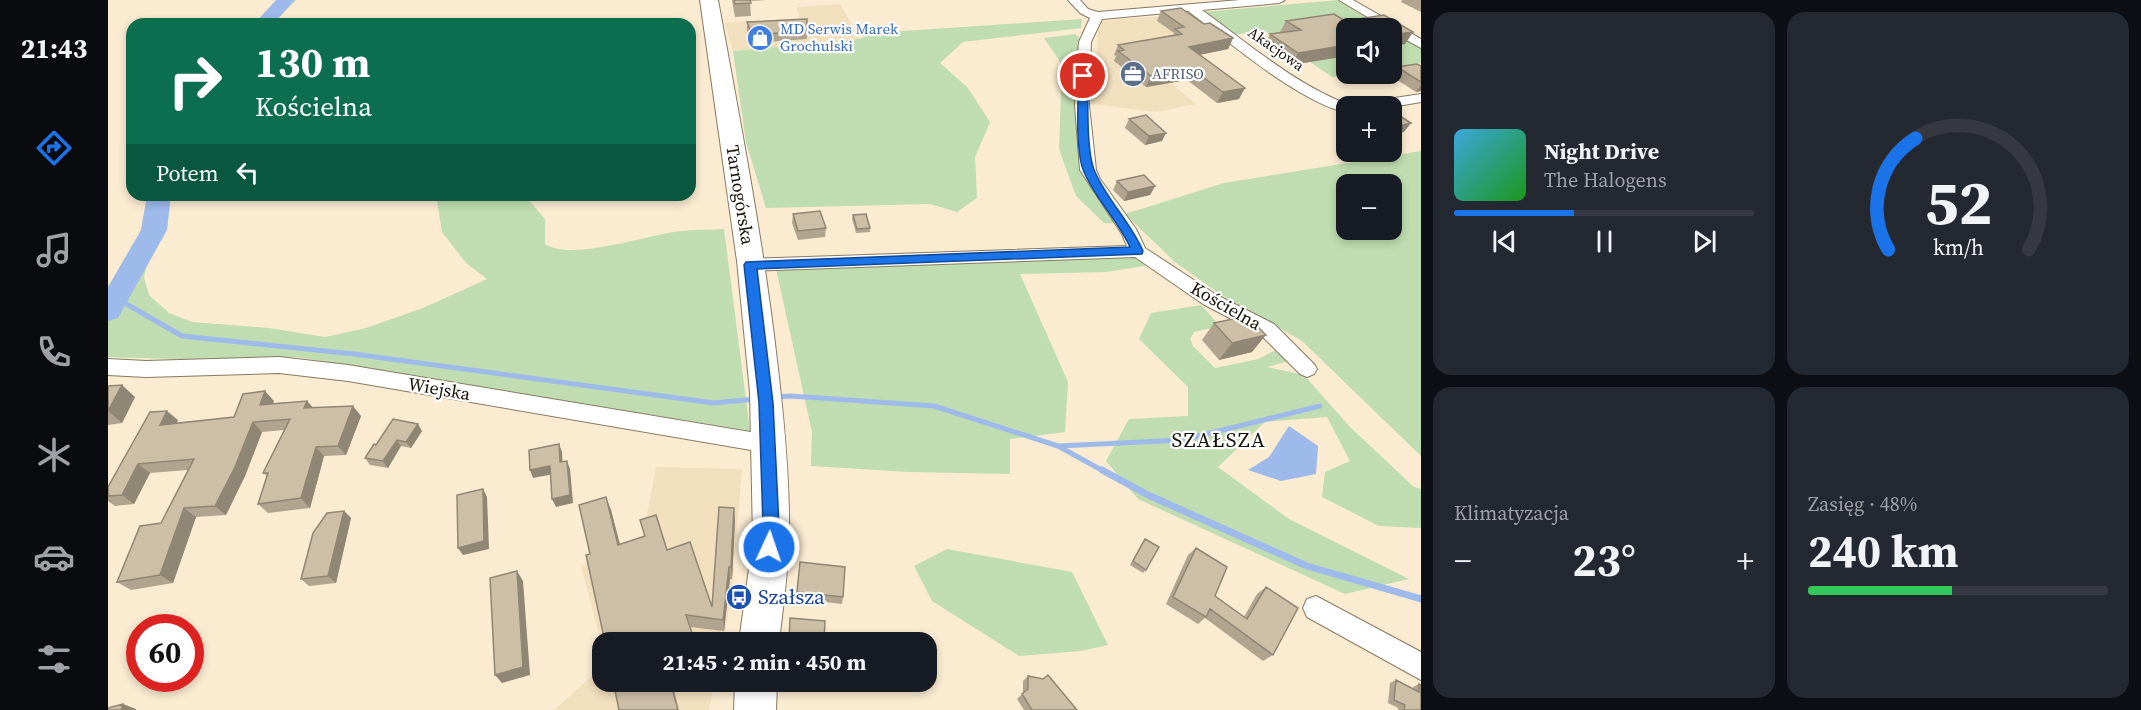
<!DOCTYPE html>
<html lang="pl">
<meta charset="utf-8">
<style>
:root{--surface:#171b24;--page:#242831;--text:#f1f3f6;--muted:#9ea1a6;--line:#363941;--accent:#1a73e8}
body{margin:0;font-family:"Source Serif 4",serif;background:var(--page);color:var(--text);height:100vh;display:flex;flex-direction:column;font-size:22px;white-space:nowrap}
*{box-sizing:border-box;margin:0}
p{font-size:20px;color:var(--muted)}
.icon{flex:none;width:33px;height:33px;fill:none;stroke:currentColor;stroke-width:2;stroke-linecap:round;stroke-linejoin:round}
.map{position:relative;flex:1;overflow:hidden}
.panel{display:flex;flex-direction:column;gap:12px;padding:12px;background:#0d0f14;width:720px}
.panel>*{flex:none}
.hud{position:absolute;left:18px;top:18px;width:570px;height:183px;border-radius:18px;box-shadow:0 3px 9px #0003;background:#0b6e4f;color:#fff;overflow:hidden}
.buttons{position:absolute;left:1228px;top:18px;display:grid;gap:12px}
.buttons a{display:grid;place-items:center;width:66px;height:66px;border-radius:12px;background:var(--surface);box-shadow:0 3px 9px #0003;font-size:30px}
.speed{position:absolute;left:18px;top:614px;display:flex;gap:12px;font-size:30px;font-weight:700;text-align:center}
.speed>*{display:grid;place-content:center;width:78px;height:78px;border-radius:50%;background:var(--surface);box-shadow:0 3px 9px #0003;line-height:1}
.speed .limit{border:9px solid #d22;background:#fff;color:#111}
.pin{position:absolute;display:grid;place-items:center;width:51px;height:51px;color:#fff;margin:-26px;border:3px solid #fff;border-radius:50%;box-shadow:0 2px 6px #0007}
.me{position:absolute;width:66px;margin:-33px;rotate:3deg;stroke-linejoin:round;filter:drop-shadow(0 0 4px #0008)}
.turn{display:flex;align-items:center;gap:21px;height:126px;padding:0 30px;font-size:27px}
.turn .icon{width:78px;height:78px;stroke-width:2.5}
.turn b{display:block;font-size:42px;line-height:51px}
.then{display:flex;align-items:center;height:57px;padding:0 30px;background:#0003;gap:12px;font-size:22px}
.big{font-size:45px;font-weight:700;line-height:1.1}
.panel .tile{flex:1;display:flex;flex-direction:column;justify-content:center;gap:9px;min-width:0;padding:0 21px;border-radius:18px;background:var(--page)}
.panel .dial{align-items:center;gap:0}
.dial svg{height:156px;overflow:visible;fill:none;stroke:var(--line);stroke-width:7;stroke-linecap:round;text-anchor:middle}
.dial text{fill:var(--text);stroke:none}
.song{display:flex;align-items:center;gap:18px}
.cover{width:72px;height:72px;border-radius:9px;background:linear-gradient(135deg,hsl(200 70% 55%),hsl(120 70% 35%))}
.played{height:6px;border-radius:3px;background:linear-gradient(90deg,var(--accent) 40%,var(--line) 40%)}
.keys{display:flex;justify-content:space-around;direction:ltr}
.heat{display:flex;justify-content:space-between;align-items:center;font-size:33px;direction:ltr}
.charge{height:9px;border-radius:4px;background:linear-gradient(90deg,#34c759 48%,var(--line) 0)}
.panel .tiles{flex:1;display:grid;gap:12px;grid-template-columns:repeat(2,1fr)}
.trip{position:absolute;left:484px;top:632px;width:345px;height:60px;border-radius:18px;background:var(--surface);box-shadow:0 3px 9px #0003;font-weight:700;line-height:60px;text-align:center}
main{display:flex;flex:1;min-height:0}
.dock{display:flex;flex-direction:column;width:108px;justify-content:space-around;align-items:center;background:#090b0e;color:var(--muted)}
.dock .icon{width:42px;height:42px}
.dock .selected{color:var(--accent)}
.dock b{font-size:27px;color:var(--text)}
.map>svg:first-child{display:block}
.built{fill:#f2dfbe}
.green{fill:#bfddb0;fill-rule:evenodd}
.water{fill:#9dbaea}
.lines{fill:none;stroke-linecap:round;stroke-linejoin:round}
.stream-far1{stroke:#9dbaea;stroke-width:5}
.stream{stroke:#9dbaea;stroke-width:7}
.river{fill:#9dbaea;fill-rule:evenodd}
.street-casing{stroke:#877a62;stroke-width:2}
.primary-casing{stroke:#877a62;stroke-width:2}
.street{fill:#fff;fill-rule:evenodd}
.primary{fill:#fff;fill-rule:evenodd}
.wall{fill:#b0a48f}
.shaded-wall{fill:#908674}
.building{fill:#cdbfa6;stroke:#908674;stroke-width:1.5}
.route{fill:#1a73e8;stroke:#114b97;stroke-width:1.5}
.labels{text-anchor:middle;stroke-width:4.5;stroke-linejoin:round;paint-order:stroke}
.far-shop-label{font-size:15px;fill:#366cbe;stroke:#fff;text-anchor:start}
.far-street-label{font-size:15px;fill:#171208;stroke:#fff}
.far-service-label{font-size:15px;fill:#4e5e75;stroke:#fff;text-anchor:start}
.street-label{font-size:18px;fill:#171208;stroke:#fff}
.quarter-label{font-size:21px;letter-spacing:1.5px;fill:#171208;stroke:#fff}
.near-transit-label{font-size:21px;fill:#164399;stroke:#fff;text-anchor:start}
</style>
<main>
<nav class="dock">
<b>21:43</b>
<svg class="icon selected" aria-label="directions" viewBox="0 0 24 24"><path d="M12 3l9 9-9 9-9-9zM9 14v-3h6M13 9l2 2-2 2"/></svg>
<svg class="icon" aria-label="music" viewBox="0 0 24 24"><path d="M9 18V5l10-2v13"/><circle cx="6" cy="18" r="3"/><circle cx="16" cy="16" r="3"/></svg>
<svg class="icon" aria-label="phone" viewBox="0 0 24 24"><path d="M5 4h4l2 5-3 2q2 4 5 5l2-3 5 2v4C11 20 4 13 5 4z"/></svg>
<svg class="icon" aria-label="climate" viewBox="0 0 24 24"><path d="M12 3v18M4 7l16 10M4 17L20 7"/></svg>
<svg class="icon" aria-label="car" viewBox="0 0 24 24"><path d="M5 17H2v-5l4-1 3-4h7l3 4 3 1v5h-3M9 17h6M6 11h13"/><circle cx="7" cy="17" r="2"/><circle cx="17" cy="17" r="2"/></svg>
<svg class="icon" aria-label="filters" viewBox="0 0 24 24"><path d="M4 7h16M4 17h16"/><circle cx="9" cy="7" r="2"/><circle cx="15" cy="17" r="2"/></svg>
</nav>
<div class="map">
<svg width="1313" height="710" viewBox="0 0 1313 710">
<rect width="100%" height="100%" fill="#faebd1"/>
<path class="built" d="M732,4L752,39L625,51L617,23L691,18L689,7Z
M1078,14L1082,45L1098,57L1044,67L1088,104L1048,112L983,104L988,70L990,25L994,21Z
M548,467L634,469L625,580L616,642H495V650L473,566L533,546Z
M495,666V681H607L601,710H446Z"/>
<path class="green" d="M173,0H188L164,24H149Z
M1231,0L1280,28H1239V74H1246L1224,77L1157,31L1125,35L1095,12Z
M974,19L973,28L855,42L832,63L860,88L882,122L867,157L869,198L849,212L822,204L658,208L638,142L625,51L751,39L765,33Z
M1284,31L1313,48V63L1284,68Z
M967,34L977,42L980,170L1016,224L996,223L968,196L951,149L954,65L936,38Z
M1313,151V456L1194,341L1112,294L1067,262L1017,214L1116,183ZM1239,184H1284V230H1239Z
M40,195H59L54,238L41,256L36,277L41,295L61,313L84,322L161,328L217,337L258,328L315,308L379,279L358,263L334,232L328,195H416L437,219V244C465,262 540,234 574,231C588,229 602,230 616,229L642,431L189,357L94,360L0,357V287L31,241Z
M1027,253L1043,265L998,272L912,274L960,382L957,432L902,439V474L800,472L703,466L704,432L668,269Z
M1093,305L1112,326L1086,332L1082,339L1085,346L1107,368L1150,359L1172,348L1185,360L1159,367L1196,375L1242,427L1306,487L1313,489V528L1271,526L1214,497L1217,472L1242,461L1219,417L1157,422L1110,467L1181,519L1301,579L1237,594L1030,499L998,461L1021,419L1080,416V387L1031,339L1043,313Z
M839,549L964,572L1000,645L973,651L911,656L824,601L806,566Z"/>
<path class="water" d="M1181,426L1210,446L1208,474L1173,481L1140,470L1161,457Z"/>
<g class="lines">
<path class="stream-far1" d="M8,298L74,336L246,354L606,403L648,399
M667,397L683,396L826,406L950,446L997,472
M951,446L1074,440L1212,406"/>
<path class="stream" d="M994,470L1040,495L1199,566L1313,599"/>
<path class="river" d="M168,0H187L165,24H146Z
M39,195H63L59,230L10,318L0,321V287L33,230Z"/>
<g class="street-casing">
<path id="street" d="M960,0H972L980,9L990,12L1132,0H1177L1171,3L1094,10C1141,44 1189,86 1244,106H1239V113C1189,101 1123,43 1080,11L994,19L983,42L981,105L988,170L992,179L1028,229L1037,248L1107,294L1166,324L1206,364L1209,369L1206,374L1199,377L1192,374L1152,334L1095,304L1027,257L643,271L637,269L634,265L637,261L643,259L1019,246L1014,234L972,170L967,105L971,42L982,18L972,13Z
M1231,0H1245L1313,39V48L1284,32V28H1278Z
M1313,94V102L1284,107L1253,106L1260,102Z
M171,357L240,365L660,435L668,438L671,444L668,450L660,453L240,381L171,373L38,377L0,375V359L38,361Z
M1208,596L1313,652V680L1199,617L1195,608L1199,599Z"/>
</g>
<g class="primary-casing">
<path id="primary" d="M592,0H610C632,120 655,239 669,360C676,419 682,479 681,538C680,573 675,607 671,642H631L645,539L642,392L629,261Z
M627,681H669L668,710H626Z"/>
</g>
<use href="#street" class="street"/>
<use href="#primary" class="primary"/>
</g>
<path class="wall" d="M624,0H660L642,1L643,16L627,17Z
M1294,0H1313V12L1293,2Z
M1053,11L1096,24L1125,38L1120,49L1091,55L1131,99L1109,103L1079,80L1038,87L1006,61L1008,56L1006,55L1010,45L1065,35L1066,33L1049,21Z
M1226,14L1237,21L1276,15L1305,32L1297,44L1284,46V28H1239V56L1183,65L1156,46L1162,34L1172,32L1178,21Z
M639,22L699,31V39L644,43L639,31Z
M1313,66V91L1308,92L1283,76L1289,67Z
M1021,119L1054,141L1037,145L1017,128Z
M1239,120V137L1231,132L1233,130L1232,129Z
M1009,181L1047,186L1042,195L1016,201L1005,190Z
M685,214L718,228L717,237L690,240L684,223Z
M745,215L762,228V232L748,233L744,219Z
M1106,323L1144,352L1111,360L1094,340Z
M0,386L27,397L14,423L0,425Z
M166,401L165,403L199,401L205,408L253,416L238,455L216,456L202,508L160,513L150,504L159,476L155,473L176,430L154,432L137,476L118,515L88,517L65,583L23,590L9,582L53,523L80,470L42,473L26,504L7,506L0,501V487L70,420L69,423L126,417Z
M314,431L303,448L293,446L280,468L262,465L257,458L268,445Z
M626,508L627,521L624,579H622L616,631L582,627L482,554L503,510L512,544L559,550L604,607Z
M236,511L243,518L228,583L201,586L193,579Z
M1037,539L1038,570L1035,573L1022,565L1034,543Z
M1088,548L1107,596L1136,617L1149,594L1158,587L1165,655L1155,661L1097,618L1090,624L1058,604L1080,555Z
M692,562L735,597L734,604L689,599Z
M920,676L969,710H916L909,699L915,693V681Z
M1288,680L1305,689V687L1311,684L1313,710H1290V708L1280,703L1282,683Z"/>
<path class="shaded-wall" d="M1305,32L1297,44L1284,46V35Z
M1125,38L1120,49L1076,58L1081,47Z
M1239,45V56L1183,65L1190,53Z
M1084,69L1079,80L1038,87L1043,76Z
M1313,85V91L1308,92Z
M1137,88L1131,99L1109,103L1115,92Z
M1303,123L1296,132L1284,135V128Z
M1058,133L1054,141L1037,145L1041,136Z
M1047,186L1042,195L1016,201L1020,192Z
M1158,335L1144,352L1111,360L1124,343Z
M14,385L27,397L14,423L0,411Z
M157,391L166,401L161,414L152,405Z
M199,401L207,410L196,408Z
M245,406L253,416L238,455L230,446Z
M59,411L70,420L63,434L52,425Z
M145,422L154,432L137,476L118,515L107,506Z
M310,424L314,431L303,448L298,442Z
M289,440L293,446L280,468L275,461Z
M451,444L454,452L455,470L452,462Z
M208,447L216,456L202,508L193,498Z
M459,461L462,469L465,503L448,507L444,499Z
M30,464L42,473L26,504L14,495Z
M442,466L446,474L425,478L422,470Z
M375,489L379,497L381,549L355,555L350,548Z
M498,497L503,510L515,558L510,545Z
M76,508L88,517L65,583L52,575Z
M626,508L627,521L624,579L623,567Z
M236,511L243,518L228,583L220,576Z
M621,567L622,579L616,631L615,620Z
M409,571L415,581L422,675L394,683L387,675Z
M562,681H590L566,691L571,710Z
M15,704L28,709V710H13Z"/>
<path class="building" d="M626,0H642L643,3L627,4Z
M1073,8L1096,24L1102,23L1125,38L1081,47L1137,88L1115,92L1084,69L1043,76L1010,51L1016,50L1010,45L1074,34L1067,29L1076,27L1053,11Z
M1226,14L1237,21L1276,15L1305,32L1284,35V28H1239V45L1190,53L1162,34L1193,30L1178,21Z
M699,19V31L644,35L639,22Z
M1309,64L1313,66V82L1289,67Z
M1284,111L1303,123L1284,128Z
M1038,115L1058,133L1041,136L1021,119Z
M1036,175L1047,186L1020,192L1009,181Z
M712,211L718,228L690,231L685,214Z
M758,214L762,228L749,229L745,215Z
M1139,316L1158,335L1124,343L1106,323Z
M14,385L0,411V386Z
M157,391L152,405L199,401L196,408L245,406L230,446L208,447L193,498L150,504L160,473H155L182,419L145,422L127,467L107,506L76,508L52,575L9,582L32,526L53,523L86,459L30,464L14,495L0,496V487L42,412L59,411L52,425L126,417L135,394Z
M285,419L310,424L298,442L289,440L275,461L257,458L266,444L268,445Z
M451,444L452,462L459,461L462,495L444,499L442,466L422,470L421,450Z
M375,489L376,541L350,548L349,495Z
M498,497L510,545L537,536L532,520L548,515L559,550L582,542L604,607L611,507L626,508L623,567H621L615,620L578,615L587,642H497L478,555L482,554L471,505Z
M236,511L220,576L193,579L205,533L219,513Z
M1037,539L1051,547L1038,570L1025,561Z
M1088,548L1119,567L1107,596L1139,619L1158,587L1190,608L1165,655L1102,609L1098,617L1065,597Z
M692,562L737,567L735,597L689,592Z
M409,571L415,667L387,675L382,578Z
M682,618L717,621L716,642H681Z
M940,675L969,710H924L914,694L920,689V676L935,679Z
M1288,680L1311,692V684L1313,685V710H1296L1297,705L1286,700Z
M505,681H562L570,710H511Z
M15,704L13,710H0V708Z"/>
<path class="route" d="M975,73L980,76C980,99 978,153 987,172C1000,201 1023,223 1035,251L1034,254L649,269L665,403L671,526L667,553L661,555L655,553L653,547L655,526L651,403L636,265L638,262L1022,247C1010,220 988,200 976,172C967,152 970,99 971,76Z"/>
<defs>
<g id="shop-disc" transform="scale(1.35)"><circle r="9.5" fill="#3f7fe0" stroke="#fff"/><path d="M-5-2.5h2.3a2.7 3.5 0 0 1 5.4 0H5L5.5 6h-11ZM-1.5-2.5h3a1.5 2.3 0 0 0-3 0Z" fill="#fff"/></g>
<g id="office-disc" transform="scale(1.35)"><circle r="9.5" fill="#5c6f8a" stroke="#fff"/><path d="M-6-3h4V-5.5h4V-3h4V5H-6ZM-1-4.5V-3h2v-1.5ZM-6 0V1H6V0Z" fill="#fff"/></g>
<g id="bus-disc" transform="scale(1.35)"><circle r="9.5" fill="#1a4fb4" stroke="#fff"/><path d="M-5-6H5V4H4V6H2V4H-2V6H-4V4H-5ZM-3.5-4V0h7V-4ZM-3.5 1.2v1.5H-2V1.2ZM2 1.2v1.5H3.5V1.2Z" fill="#fff"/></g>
</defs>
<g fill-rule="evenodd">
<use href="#shop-disc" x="652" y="38"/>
<use href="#office-disc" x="1025" y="74"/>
<use href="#bus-disc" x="631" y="597"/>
</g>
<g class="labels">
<g class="far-shop-label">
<text x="672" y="34">MD Serwis Marek<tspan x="672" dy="17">Grochulski</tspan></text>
</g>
<g class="far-street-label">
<text transform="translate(1168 49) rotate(35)" y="5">Akacjowa</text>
</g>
<g class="far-service-label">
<text x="1044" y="79">AFRISO</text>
</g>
<g class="street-label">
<text transform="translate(632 195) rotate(81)" y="6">Tarnogórska</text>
<text transform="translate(1118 306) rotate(30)" y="6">Kościelna</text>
<text transform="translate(331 389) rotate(10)" y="6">Wiejska</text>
</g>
<g class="quarter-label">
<text x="1111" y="447">SZAŁSZA</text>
</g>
<g class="near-transit-label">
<text x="650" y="604">Szałsza</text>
</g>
</g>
</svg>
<div class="buttons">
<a><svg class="icon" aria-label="sound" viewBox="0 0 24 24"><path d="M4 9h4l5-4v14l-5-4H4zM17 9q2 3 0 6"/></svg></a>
<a>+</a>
<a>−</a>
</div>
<div class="speed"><div class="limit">60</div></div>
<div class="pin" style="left:975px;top:76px;background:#d93025"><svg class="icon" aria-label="arrive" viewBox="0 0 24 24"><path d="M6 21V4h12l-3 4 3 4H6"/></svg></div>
<svg class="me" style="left:661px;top:547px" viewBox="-20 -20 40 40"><circle r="17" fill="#1a73e8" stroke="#fff" stroke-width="3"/><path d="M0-11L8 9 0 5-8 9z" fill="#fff"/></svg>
<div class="trip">21:45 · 2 min · 450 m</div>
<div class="hud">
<div class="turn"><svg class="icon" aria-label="right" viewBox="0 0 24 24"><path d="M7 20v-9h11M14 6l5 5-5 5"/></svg><div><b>130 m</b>Kościelna</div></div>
<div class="then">Potem<svg class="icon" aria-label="left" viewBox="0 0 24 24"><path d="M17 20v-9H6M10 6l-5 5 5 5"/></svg></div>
</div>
</div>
<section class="panel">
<div class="tiles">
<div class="tile">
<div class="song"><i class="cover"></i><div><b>Night Drive</b><p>The Halogens</p></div></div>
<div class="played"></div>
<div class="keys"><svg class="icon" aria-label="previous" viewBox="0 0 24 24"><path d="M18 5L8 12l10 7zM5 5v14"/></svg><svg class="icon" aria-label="pause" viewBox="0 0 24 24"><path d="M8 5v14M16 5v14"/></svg><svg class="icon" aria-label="next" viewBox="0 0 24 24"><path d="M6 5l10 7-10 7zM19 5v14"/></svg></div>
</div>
<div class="tile dial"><svg viewBox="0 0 100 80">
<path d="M14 69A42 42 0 1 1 86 69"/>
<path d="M14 69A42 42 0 0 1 28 12" stroke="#1a73e8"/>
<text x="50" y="56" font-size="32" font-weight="700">52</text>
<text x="50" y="72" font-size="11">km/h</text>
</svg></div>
<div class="tile"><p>Klimatyzacja</p>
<div class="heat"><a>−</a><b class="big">23°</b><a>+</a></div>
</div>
<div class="tile"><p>Zasięg · 48%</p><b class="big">240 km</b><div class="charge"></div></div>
</div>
</section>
</main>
